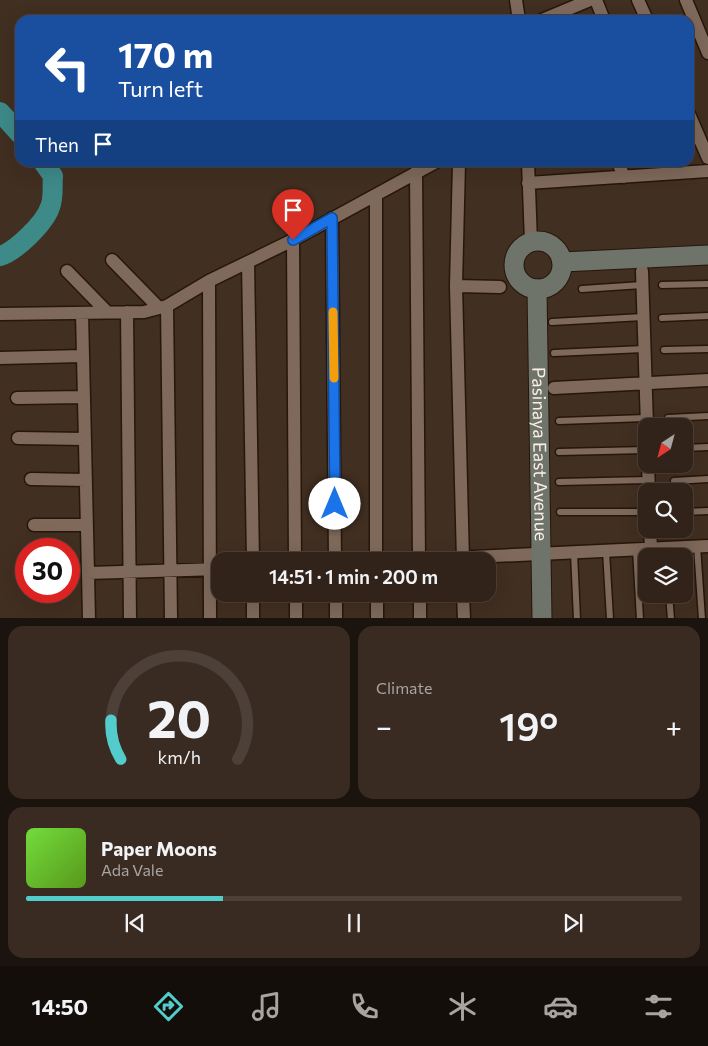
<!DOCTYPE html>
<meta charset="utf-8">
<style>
:root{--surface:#312319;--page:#392b22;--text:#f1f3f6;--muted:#a8a4a2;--line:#4c4038;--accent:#52cdcc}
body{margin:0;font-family:Commissioner,sans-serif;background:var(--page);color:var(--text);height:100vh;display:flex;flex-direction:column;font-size:19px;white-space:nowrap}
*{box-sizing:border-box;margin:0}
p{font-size:16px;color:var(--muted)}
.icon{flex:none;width:28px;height:28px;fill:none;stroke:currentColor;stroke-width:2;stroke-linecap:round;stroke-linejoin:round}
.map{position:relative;height:618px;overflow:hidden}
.details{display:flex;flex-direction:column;gap:8px;padding:8px;background:#1b130e;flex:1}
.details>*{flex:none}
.top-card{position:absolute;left:15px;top:15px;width:679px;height:152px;border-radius:15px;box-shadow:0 5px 20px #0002,0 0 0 1px var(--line);background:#1a4fa0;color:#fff;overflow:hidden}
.needle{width:32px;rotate:216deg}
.tools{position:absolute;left:638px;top:418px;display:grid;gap:10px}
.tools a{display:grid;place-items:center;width:55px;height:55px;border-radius:10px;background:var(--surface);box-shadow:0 5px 20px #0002,0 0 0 1px var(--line);font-size:25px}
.speed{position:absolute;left:15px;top:538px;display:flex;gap:10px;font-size:25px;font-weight:700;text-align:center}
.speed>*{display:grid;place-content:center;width:65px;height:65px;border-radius:50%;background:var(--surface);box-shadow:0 5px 20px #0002,0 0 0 1px var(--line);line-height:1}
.speed .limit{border:8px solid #d22;background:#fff;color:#111}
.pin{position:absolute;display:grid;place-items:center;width:42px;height:42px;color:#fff;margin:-51px -21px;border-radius:50% 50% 50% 0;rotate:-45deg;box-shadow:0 0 5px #0007}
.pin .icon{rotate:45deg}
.me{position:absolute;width:55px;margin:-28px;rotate:0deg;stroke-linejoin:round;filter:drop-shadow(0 0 4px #0008)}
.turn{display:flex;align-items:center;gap:18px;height:105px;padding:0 20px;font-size:22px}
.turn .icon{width:65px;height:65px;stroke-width:2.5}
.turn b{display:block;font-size:35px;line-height:42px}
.then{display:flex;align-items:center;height:48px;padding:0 20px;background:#0003;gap:10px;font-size:19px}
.big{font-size:38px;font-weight:600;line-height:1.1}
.details .card{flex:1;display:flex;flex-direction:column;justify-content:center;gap:8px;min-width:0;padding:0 18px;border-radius:15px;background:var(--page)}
.details .dial{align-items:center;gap:0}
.dial svg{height:130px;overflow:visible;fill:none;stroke:var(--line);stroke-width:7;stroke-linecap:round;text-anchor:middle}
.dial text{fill:var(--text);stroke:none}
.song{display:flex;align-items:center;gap:15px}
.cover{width:60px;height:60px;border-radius:8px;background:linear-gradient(135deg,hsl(100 70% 55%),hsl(90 70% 35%))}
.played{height:5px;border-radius:2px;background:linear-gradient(90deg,var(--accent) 30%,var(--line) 30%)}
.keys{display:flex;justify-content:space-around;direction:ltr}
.heat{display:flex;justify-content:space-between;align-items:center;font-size:28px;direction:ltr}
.details .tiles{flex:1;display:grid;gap:8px;grid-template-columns:1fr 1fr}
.card:last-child{grid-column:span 2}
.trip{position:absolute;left:211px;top:552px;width:285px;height:50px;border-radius:15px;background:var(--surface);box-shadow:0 5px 20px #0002,0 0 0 1px var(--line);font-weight:600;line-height:50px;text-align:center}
.dock{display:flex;height:80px;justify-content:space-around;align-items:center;background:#140e0a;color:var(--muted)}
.dock .icon{width:35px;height:35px}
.dock .on{color:var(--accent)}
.dock b{font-size:22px;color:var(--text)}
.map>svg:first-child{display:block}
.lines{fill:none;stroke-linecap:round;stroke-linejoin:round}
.river{stroke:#3d8a89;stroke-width:20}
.lane-casing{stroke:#27160a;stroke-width:9}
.street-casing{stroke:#27160a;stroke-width:15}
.secondary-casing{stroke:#27160a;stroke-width:21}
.lane{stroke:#7e695b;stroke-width:6}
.street{stroke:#7e695b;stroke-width:12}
.secondary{stroke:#6e746a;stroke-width:19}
.route-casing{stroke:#114b97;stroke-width:12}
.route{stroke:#1a73e8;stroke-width:9}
.slow{stroke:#f59e0b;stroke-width:9}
.labels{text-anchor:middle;stroke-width:5;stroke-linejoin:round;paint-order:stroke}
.street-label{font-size:18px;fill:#faeee5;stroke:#412f21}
</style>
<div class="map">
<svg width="708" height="619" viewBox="0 0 708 619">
<rect width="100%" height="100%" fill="#412f21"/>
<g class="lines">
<path class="river" d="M0,112L20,134
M0,256C15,252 45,223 50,207C54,199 52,185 53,176L43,162"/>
<g class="lane-casing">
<path id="lane" d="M662,285L708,284
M582,289L642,285
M662,318L708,316
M552,322L643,317
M664,350L708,349
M554,353L644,349
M668,418L708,416
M559,421L646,418
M684,448L708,447
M559,452L646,450
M674,481L708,479
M559,482L648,480
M560,512H646
M684,512L708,511
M697,546L702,619
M636,549L640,619
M606,551L610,619
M574,553L577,619
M669,594L671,619"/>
</g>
<g class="street-casing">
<path id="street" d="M516,0L519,20
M596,0L604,20
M638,0L647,20
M686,0L708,53
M542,20L590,0
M689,114L708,158
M459,162L456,286L463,561
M528,162L531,242
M618,162L624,177
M416,172L419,561
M528,183L708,171
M376,197V561
M332,218L335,561
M293,240L295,561
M112,260L159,308
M248,262L253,561
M67,271L107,312
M642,271L647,426
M209,281L210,619
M456,286L500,287
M167,306L171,619
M127,312L130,619
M82,313L88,573
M0,314L144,312L167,306L209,281L293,240L436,162
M0,358L83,356
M554,388L708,380
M17,398L84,397
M18,438L85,439
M648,464L649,491
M31,479L86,480
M34,525H87
M650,529L651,548
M388,561L708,546
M253,594V619
M296,594V619
M336,594V619
M377,594V619
M420,594V619
M463,594L464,619
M89,619L88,573L220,569"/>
</g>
<g class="secondary-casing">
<g id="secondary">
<circle cx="538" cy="265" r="24"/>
<path d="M562,262L708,255"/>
<path id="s1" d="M537,289L542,619"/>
</g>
</g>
<use href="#lane" class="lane"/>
<use href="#street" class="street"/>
<use href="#secondary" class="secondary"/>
</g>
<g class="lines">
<g class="route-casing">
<path id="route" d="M293,240L332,218L335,504"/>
</g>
<use href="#route" class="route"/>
<path class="slow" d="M333,312L334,378"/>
</g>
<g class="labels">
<g class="street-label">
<text dy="6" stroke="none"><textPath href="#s1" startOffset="165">Pasinaya East Avenue</textPath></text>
</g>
</g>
</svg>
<div class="tools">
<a><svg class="needle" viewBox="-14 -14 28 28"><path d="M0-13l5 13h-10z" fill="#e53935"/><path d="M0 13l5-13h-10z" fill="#a8a4a2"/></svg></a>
<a><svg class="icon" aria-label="search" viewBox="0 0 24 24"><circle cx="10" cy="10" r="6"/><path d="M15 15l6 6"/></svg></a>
<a><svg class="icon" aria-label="layers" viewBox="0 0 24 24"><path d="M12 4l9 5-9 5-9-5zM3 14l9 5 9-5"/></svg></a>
</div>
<div class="speed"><div class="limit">30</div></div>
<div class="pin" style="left:293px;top:240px;background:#d93025"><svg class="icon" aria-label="arrive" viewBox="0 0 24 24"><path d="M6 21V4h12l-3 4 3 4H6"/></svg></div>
<svg class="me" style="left:335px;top:504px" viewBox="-20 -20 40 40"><circle r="19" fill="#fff"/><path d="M0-13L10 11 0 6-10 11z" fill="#1a73e8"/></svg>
<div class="trip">14:51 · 1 min · 200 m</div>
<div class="top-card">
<div class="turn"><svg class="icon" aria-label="left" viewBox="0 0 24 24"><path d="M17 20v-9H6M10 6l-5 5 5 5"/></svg><div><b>170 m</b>Turn left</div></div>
<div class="then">Then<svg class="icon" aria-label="arrive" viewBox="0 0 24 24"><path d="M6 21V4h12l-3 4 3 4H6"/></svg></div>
</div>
</div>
<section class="details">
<div class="tiles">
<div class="card dial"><svg viewBox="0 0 100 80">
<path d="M14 69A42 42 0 1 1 86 69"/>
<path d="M14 69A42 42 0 0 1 8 45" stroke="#52cdcc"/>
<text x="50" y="56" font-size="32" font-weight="700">20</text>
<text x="50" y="72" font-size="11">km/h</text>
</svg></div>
<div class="card"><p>Climate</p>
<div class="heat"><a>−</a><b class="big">19°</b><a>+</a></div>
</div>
<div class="card">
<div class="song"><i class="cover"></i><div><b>Paper Moons</b><p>Ada Vale</p></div></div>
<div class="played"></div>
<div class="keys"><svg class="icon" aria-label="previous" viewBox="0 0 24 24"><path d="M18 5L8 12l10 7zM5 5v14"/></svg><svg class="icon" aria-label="pause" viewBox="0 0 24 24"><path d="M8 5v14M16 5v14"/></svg><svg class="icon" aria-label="next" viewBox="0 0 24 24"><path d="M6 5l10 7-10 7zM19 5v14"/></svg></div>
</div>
</div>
</section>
<nav class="dock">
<b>14:50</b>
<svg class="icon on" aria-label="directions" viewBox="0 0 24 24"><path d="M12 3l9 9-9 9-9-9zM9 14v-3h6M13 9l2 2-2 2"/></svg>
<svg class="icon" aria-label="music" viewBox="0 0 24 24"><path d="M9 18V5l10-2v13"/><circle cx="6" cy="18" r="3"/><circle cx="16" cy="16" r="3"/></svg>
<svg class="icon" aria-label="phone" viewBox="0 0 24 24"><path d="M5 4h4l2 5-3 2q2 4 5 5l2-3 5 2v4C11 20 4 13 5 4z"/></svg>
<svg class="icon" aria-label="climate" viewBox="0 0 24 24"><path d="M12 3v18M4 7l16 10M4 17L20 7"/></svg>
<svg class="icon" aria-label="car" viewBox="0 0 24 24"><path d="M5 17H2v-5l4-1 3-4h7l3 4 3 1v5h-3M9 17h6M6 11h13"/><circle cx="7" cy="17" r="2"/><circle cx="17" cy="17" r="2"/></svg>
<svg class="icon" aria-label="filters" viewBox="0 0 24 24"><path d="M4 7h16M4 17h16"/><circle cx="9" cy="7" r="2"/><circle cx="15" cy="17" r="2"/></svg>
</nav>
